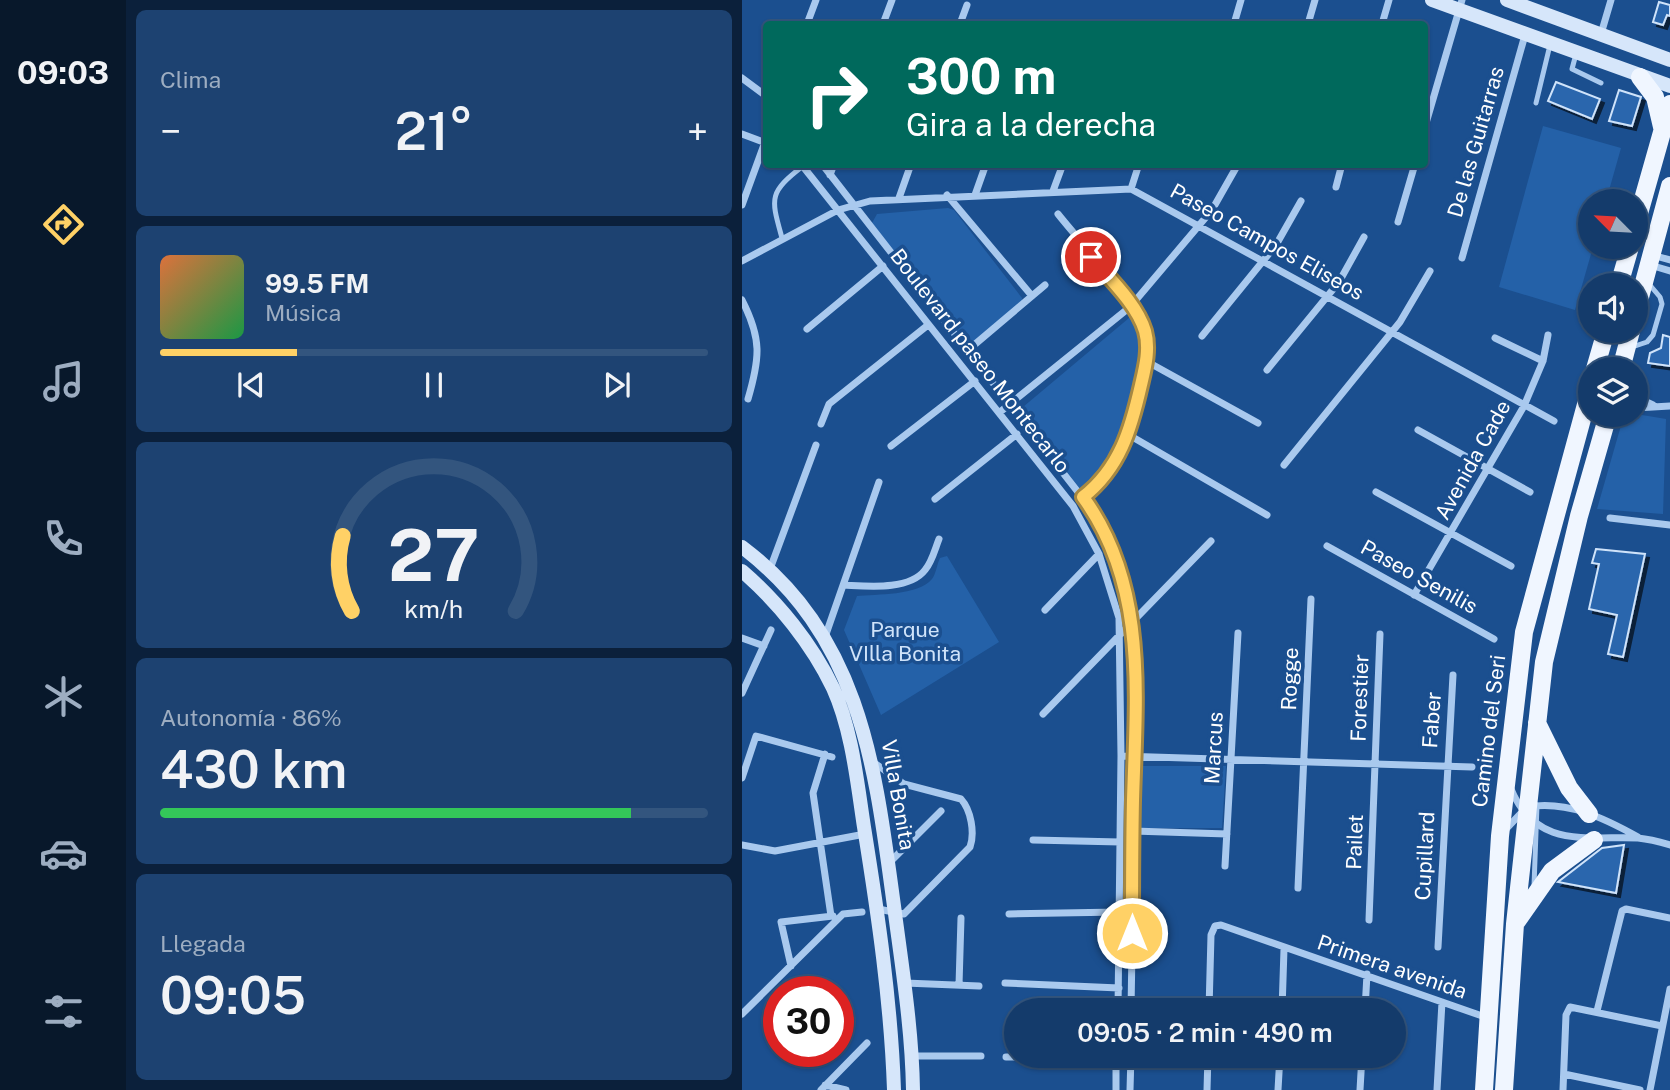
<!DOCTYPE html>
<html lang="es">
<meta charset="utf-8">
<style>
:root{--surface:#143b6b;--page:#1d4271;--text:#f1f3f6;--muted:#9dadc1;--line:#33557e;--accent:#ffd166}
body{margin:0;font-family:"Public Sans",sans-serif;background:var(--page);color:var(--text);height:100vh;display:flex;flex-direction:column;font-size:26px;white-space:nowrap}
*{box-sizing:border-box;margin:0}
p{font-size:23px;color:var(--muted)}
.icon{flex:none;width:38px;height:38px;fill:none;stroke:currentColor;stroke-width:2;stroke-linecap:round;stroke-linejoin:round}
.map{position:relative;flex:1;overflow:hidden}
.drawer{display:flex;flex-direction:column;gap:10px;padding:10px;background:#0b203b;width:616px}
.drawer>*{flex:none}
.hud{position:absolute;left:21px;top:21px;width:665px;height:147px;border-radius:7px;box-shadow:0 2px 5px #0004,0 0 0 2px var(--line);background:#00695c;color:#fff;overflow:hidden}
.needle{width:46px;rotate:294deg}
.fabs{position:absolute;left:836px;top:189px;display:grid;gap:14px}
.fabs a{display:grid;place-items:center;width:70px;height:70px;border-radius:50%;background:var(--surface);box-shadow:0 2px 5px #0004,0 0 0 2px var(--line);font-size:35px}
.speed{position:absolute;left:21px;top:976px;display:flex;gap:14px;font-size:35px;font-weight:700;text-align:center}
.speed>*{display:grid;place-content:center;width:91px;height:91px;border-radius:50%;background:var(--surface);box-shadow:0 2px 5px #0004,0 0 0 2px var(--line);line-height:1}
.speed .limit{border:10px solid #d22;background:#fff;color:#111}
.pin{position:absolute;display:grid;place-items:center;width:60px;height:60px;color:#fff;margin:-30px;border:4px solid #fff;border-radius:50%;box-shadow:0 2px 7px #0007}
.me{position:absolute;width:77px;margin:-38px;rotate:0deg;stroke-linejoin:round;filter:drop-shadow(0 0 5px #0008)}
.turn{display:flex;align-items:center;gap:24px;height:147px;padding:0 28px;font-size:32px}
.turn .icon{width:91px;height:91px;stroke-width:2.5}
.turn b{display:block;font-size:49px;line-height:60px}
.big{font-size:52px;font-weight:600;line-height:1.1}
.drawer .card{flex:1;display:flex;flex-direction:column;justify-content:center;gap:10px;min-width:0;padding:0 24px;border-radius:10px;background:var(--page)}
.drawer .dial{align-items:center;gap:0}
.dial svg{height:182px;overflow:visible;fill:none;stroke:var(--line);stroke-width:7;stroke-linecap:round;text-anchor:middle}
.dial text{fill:var(--text);stroke:none}
.song{display:flex;align-items:center;gap:21px}
.cover{width:84px;height:84px;border-radius:10px;background:linear-gradient(135deg,hsl(20 70% 55%),hsl(140 70% 35%))}
.played{height:7px;border-radius:4px;background:linear-gradient(90deg,var(--accent) 25%,var(--line) 25%)}
.keys{display:flex;justify-content:space-around;direction:ltr}
.heat{display:flex;justify-content:space-between;align-items:center;font-size:38px;direction:ltr}
.charge{height:10px;border-radius:5px;background:linear-gradient(90deg,#34c759 86%,var(--line) 0)}
.trip{position:absolute;left:262px;top:998px;width:402px;height:70px;border-radius:35px;background:var(--surface);box-shadow:0 2px 5px #0004,0 0 0 2px var(--line);font-weight:600;line-height:70px;text-align:center}
main{display:flex;flex:1;min-height:0}
.tab-bar{display:flex;flex-direction:column;width:126px;justify-content:space-around;align-items:center;background:#08182b;color:var(--muted)}
.tab-bar .icon{width:49px;height:49px}
.tab-bar .selected{color:var(--accent)}
.tab-bar b{font-size:32px;color:var(--text)}
.map>svg:first-child{display:block}
.green{fill:#2461a8}
.building{fill:#2a66ad;stroke:#cfe3fa;stroke-width:2;filter:url(#shadow)}
.lines{fill:none;stroke-linecap:round;stroke-linejoin:round}
.lane{stroke:#a9c9ee;stroke-width:5}
.street{stroke:#a9c9ee;stroke-width:7}
.secondary{stroke:#d6e6fa;stroke-width:14}
.primary{stroke:#f0f6ff;stroke-width:18}
.route-casing{stroke:#a68842;stroke-width:18}
.route{stroke:#ffd166;stroke-width:12}
.labels{text-anchor:middle;stroke-width:7;stroke-linejoin:round;paint-order:stroke}
.street-label{font-size:21px;fill:#fff;stroke:#1b4f8f}
.park-label{font-size:21px;fill:#cfe3fa;stroke:#1b4f8f}
</style>
<main>
<nav class="tab-bar">
<b>09:03</b>
<svg class="icon selected" aria-label="directions" viewBox="0 0 24 24"><path d="M12 3l9 9-9 9-9-9zM9 14v-3h6M13 9l2 2-2 2"/></svg>
<svg class="icon" aria-label="music" viewBox="0 0 24 24"><path d="M9 18V5l10-2v13"/><circle cx="6" cy="18" r="3"/><circle cx="16" cy="16" r="3"/></svg>
<svg class="icon" aria-label="phone" viewBox="0 0 24 24"><path d="M5 4h4l2 5-3 2q2 4 5 5l2-3 5 2v4C11 20 4 13 5 4z"/></svg>
<svg class="icon" aria-label="climate" viewBox="0 0 24 24"><path d="M12 3v18M4 7l16 10M4 17L20 7"/></svg>
<svg class="icon" aria-label="car" viewBox="0 0 24 24"><path d="M5 17H2v-5l4-1 3-4h7l3 4 3 1v5h-3M9 17h6M6 11h13"/><circle cx="7" cy="17" r="2"/><circle cx="17" cy="17" r="2"/></svg>
<svg class="icon" aria-label="filters" viewBox="0 0 24 24"><path d="M4 7h16M4 17h16"/><circle cx="9" cy="7" r="2"/><circle cx="15" cy="17" r="2"/></svg>
</nav>
<section class="drawer">
<div class="card"><p>Clima</p>
<div class="heat"><a>−</a><b class="big">21°</b><a>+</a></div>
</div>
<div class="card">
<div class="song"><i class="cover"></i><div><b>99.5 FM</b><p>Música</p></div></div>
<div class="played"></div>
<div class="keys"><svg class="icon" aria-label="previous" viewBox="0 0 24 24"><path d="M18 5L8 12l10 7zM5 5v14"/></svg><svg class="icon" aria-label="pause" viewBox="0 0 24 24"><path d="M8 5v14M16 5v14"/></svg><svg class="icon" aria-label="next" viewBox="0 0 24 24"><path d="M6 5l10 7-10 7zM19 5v14"/></svg></div>
</div>
<div class="card dial"><svg viewBox="0 0 100 80">
<path d="M14 69A42 42 0 1 1 86 69"/>
<path d="M14 69A42 42 0 0 1 10 36" stroke="#ffd166"/>
<text x="50" y="56" font-size="32" font-weight="700">27</text>
<text x="50" y="72" font-size="11">km/h</text>
</svg></div>
<div class="card"><p>Autonomía · 86%</p><b class="big">430 km</b><div class="charge"></div></div>
<div class="card"><p>Llegada</p><b class="big">09:05</b></div>
</section>
<div class="map">
<svg width="928" height="1090" viewBox="0 0 928 1090">
<defs>
<filter id="shadow"><feDropShadow dx="4" dy="4" stdDeviation="0" flood-color="#0009"/></filter>
</defs>
<rect width="100%" height="100%" fill="#1b4f8f"/>
<path class="green" d="M801,126L879,148L864,201H849L851,247L833,310L757,287Z
M206,208L212,210L280,298V303L229,346L222,344L130,223L135,214Z
M387,318L394,321C404,364 390,425 369,464C364,473 355,481 348,489H338L281,414V407Z
M894,414L924,419L921,514L855,509L882,415Z
M205,556L257,642L139,715L102,630L115,596C134,594 176,596 190,579C194,574 195,564 198,558Z
M398,766H484L480,828H396Z"/>
<path class="building" d="M917,2L928,5V16L925,15L921,25L911,22Z
M814,82L858,99L850,119L806,101Z
M877,90L899,97L890,126L867,121Z
M921,335L928,337V366L906,363L908,353L919,348Z
M854,549L903,554L881,657L866,654L875,615L847,609L857,564L850,563Z
M882,845L874,893L816,882L860,848Z"/>
<g class="lines">
<path class="lane" d="M834,54L830,69L859,83
M794,103L808,45
M40,238C29,198 26,193 61,166
M890,347L905,342L911,335L920,304L918,297L907,284
M792,886L795,805"/>
<path class="street" d="M65,24L74,0
M141,24L150,0
M218,24L225,5
M492,24L499,0
M566,24L573,0
M640,24L647,0
M859,34L869,0
M0,78L24,96
M682,130L720,0
M0,134L24,143
M59,164L331,506L357,554L377,618L379,756L376,1010
M80,164L350,510L384,590L393,639L394,710L389,1010
M88,175L92,164
M594,187L600,164
M389,189L397,164
M311,191L321,164
M205,195L290,296
M233,195L244,164
M157,198L169,164
M0,205L23,142
M316,214C338,242 391,298 402,329C415,362 388,438 370,467C363,479 352,489 340,497
M656,222L673,164
M910,255L928,260
M720,258L783,35
M0,261L96,210L128,201L389,189L812,421
M908,265L928,271
M0,300C20,339 18,358 6,399
M65,329L141,266
M460,336L534,245L559,201
M753,338L801,361
M225,351L303,285
M404,361L516,423
M525,370L597,282L622,237
M894,397L911,405
M894,408L928,406
M258,412L388,307L470,210L495,166
M79,424L87,404L186,325
M676,430L788,492
M387,435L525,515
M149,446L233,381
M542,465L658,322L688,271
M634,492L769,566
M193,499L275,434
M868,518L928,525
M585,546L752,639
M28,569L74,445
M102,585C124,586 167,591 183,570C190,562 193,549 197,539
M672,595L782,406L801,361L806,335
M303,610L357,554
M83,637L137,482
M0,638L22,646
M0,693L29,630
M301,714L469,541
M83,754L71,793L89,916
M379,756L730,767
M131,762L162,784L219,799C229,810 233,833 228,847L162,914L136,909
M0,778L14,736L90,757
M769,789C794,849 843,836 896,838C906,839 918,842 928,845
M763,830L785,807C825,800 862,818 896,837
M391,831L485,834
M291,840L378,842
M0,845L33,851L123,834
M147,863L199,811
M483,866L496,633
M556,888L569,599
M267,914L377,912
M627,920L638,634
M696,947L711,675
M49,966L39,922L91,916
M163,983L237,986
M263,983L377,988
M217,985L219,918
M467,1010L469,935L473,926L479,925L746,1018
M540,1010L542,949
M623,1010L625,974
M855,1011L880,911L884,909L928,918
M0,1014L101,914L120,912
M171,1056H239
M264,1057L374,1058
M822,1074L898,1090
M83,1085L104,1090
M79,1090L125,1043
M374,1090V1056
M388,1090L389,1055
M465,1090L466,1055
M536,1090L538,1055
M618,1090L620,1055
M695,1090L700,1002
M821,1090L824,1015L828,1007L920,1026
M908,1090L928,989"/>
<path class="secondary" d="M690,0L928,86
M765,0L928,60
M0,547C120,638 133,767 152,906C160,967 170,1028 171,1090
M0,571C36,602 70,644 91,688C110,730 115,781 122,827C136,914 149,1002 152,1090"/>
<path class="primary" d="M898,77L913,97L920,127
M894,224L928,104
M877,285L888,247
M894,312L928,186
M853,369L864,331
M879,369L889,331
M795,723L827,788L847,814
M775,921L810,871L852,840
M742,1090L758,836L782,632L849,386
M762,1090L773,924L802,662L837,516L866,415"/>
</g>
<g class="lines">
<g class="route-casing">
<path id="route" d="M349,257C367,278 395,304 403,331C408,349 403,368 399,385C389,429 378,468 341,497C406,586 394,696 391,800C390,844 390,889 390,933"/>
</g>
<use href="#route" class="route"/>
</g>
<g class="labels">
<g class="street-label">
<text transform="translate(734 142) rotate(-74)" y="7">De las Guitarras</text>
<text transform="translate(525 242) rotate(29)" y="7">Paseo Campos Eliseos</text>
<text transform="translate(238 361) rotate(52)" y="7">Boulevard paseo Montecarlo</text>
<text transform="translate(731 460) rotate(-61)" y="7">Avenida Cade</text>
<text transform="translate(677 577) rotate(29)" y="7">Paseo Senilis</text>
<text transform="translate(548 679) rotate(-88)" y="7">Rogge</text>
<text transform="translate(618 698) rotate(-88)" y="7">Forestier</text>
<text transform="translate(690 720) rotate(-86)" y="7">Faber</text>
<text transform="translate(747 731) rotate(-83)" y="7">Camino del Seri</text>
<text transform="translate(472 748) rotate(-87)" y="7">Marcus</text>
<text transform="translate(156 795) rotate(80)" y="7">Villa Bonita</text>
<text transform="translate(613 842) rotate(-88)" y="7">Pailet</text>
<text transform="translate(683 856) rotate(-87)" y="7">Cupillard</text>
<text transform="translate(650 967) rotate(19)" y="7">Primera avenida</text>
</g>
<g class="park-label">
<text x="163" y="637">Parque<tspan x="163" dy="24">VIlla Bonita</tspan></text>
</g>
</g>
</svg>
<div class="fabs">
<a><svg class="needle" viewBox="-14 -14 28 28"><path d="M0-13l5 13h-10z" fill="#e53935"/><path d="M0 13l5-13h-10z" fill="#9dadc1"/></svg></a>
<a><svg class="icon" aria-label="sound" viewBox="0 0 24 24"><path d="M4 9h4l5-4v14l-5-4H4zM17 9q2 3 0 6"/></svg></a>
<a><svg class="icon" aria-label="layers" viewBox="0 0 24 24"><path d="M12 4l9 5-9 5-9-5zM3 14l9 5 9-5"/></svg></a>
</div>
<div class="speed"><div class="limit">30</div></div>
<div class="pin" style="left:349px;top:257px;background:#d93025"><svg class="icon" aria-label="arrive" viewBox="0 0 24 24"><path d="M6 21V4h12l-3 4 3 4H6"/></svg></div>
<svg class="me" style="left:390px;top:933px" viewBox="-20 -20 40 40"><circle r="17" fill="#ffd166" stroke="#fff" stroke-width="3"/><path d="M0-11L8 9 0 5-8 9z" fill="#fff"/></svg>
<div class="trip">09:05 · 2 min · 490 m</div>
<div class="hud">
<div class="turn"><svg class="icon" aria-label="right" viewBox="0 0 24 24"><path d="M7 20v-9h11M14 6l5 5-5 5"/></svg><div><b>300 m</b>Gira a la derecha</div></div>
</div>
</div>
</main>
